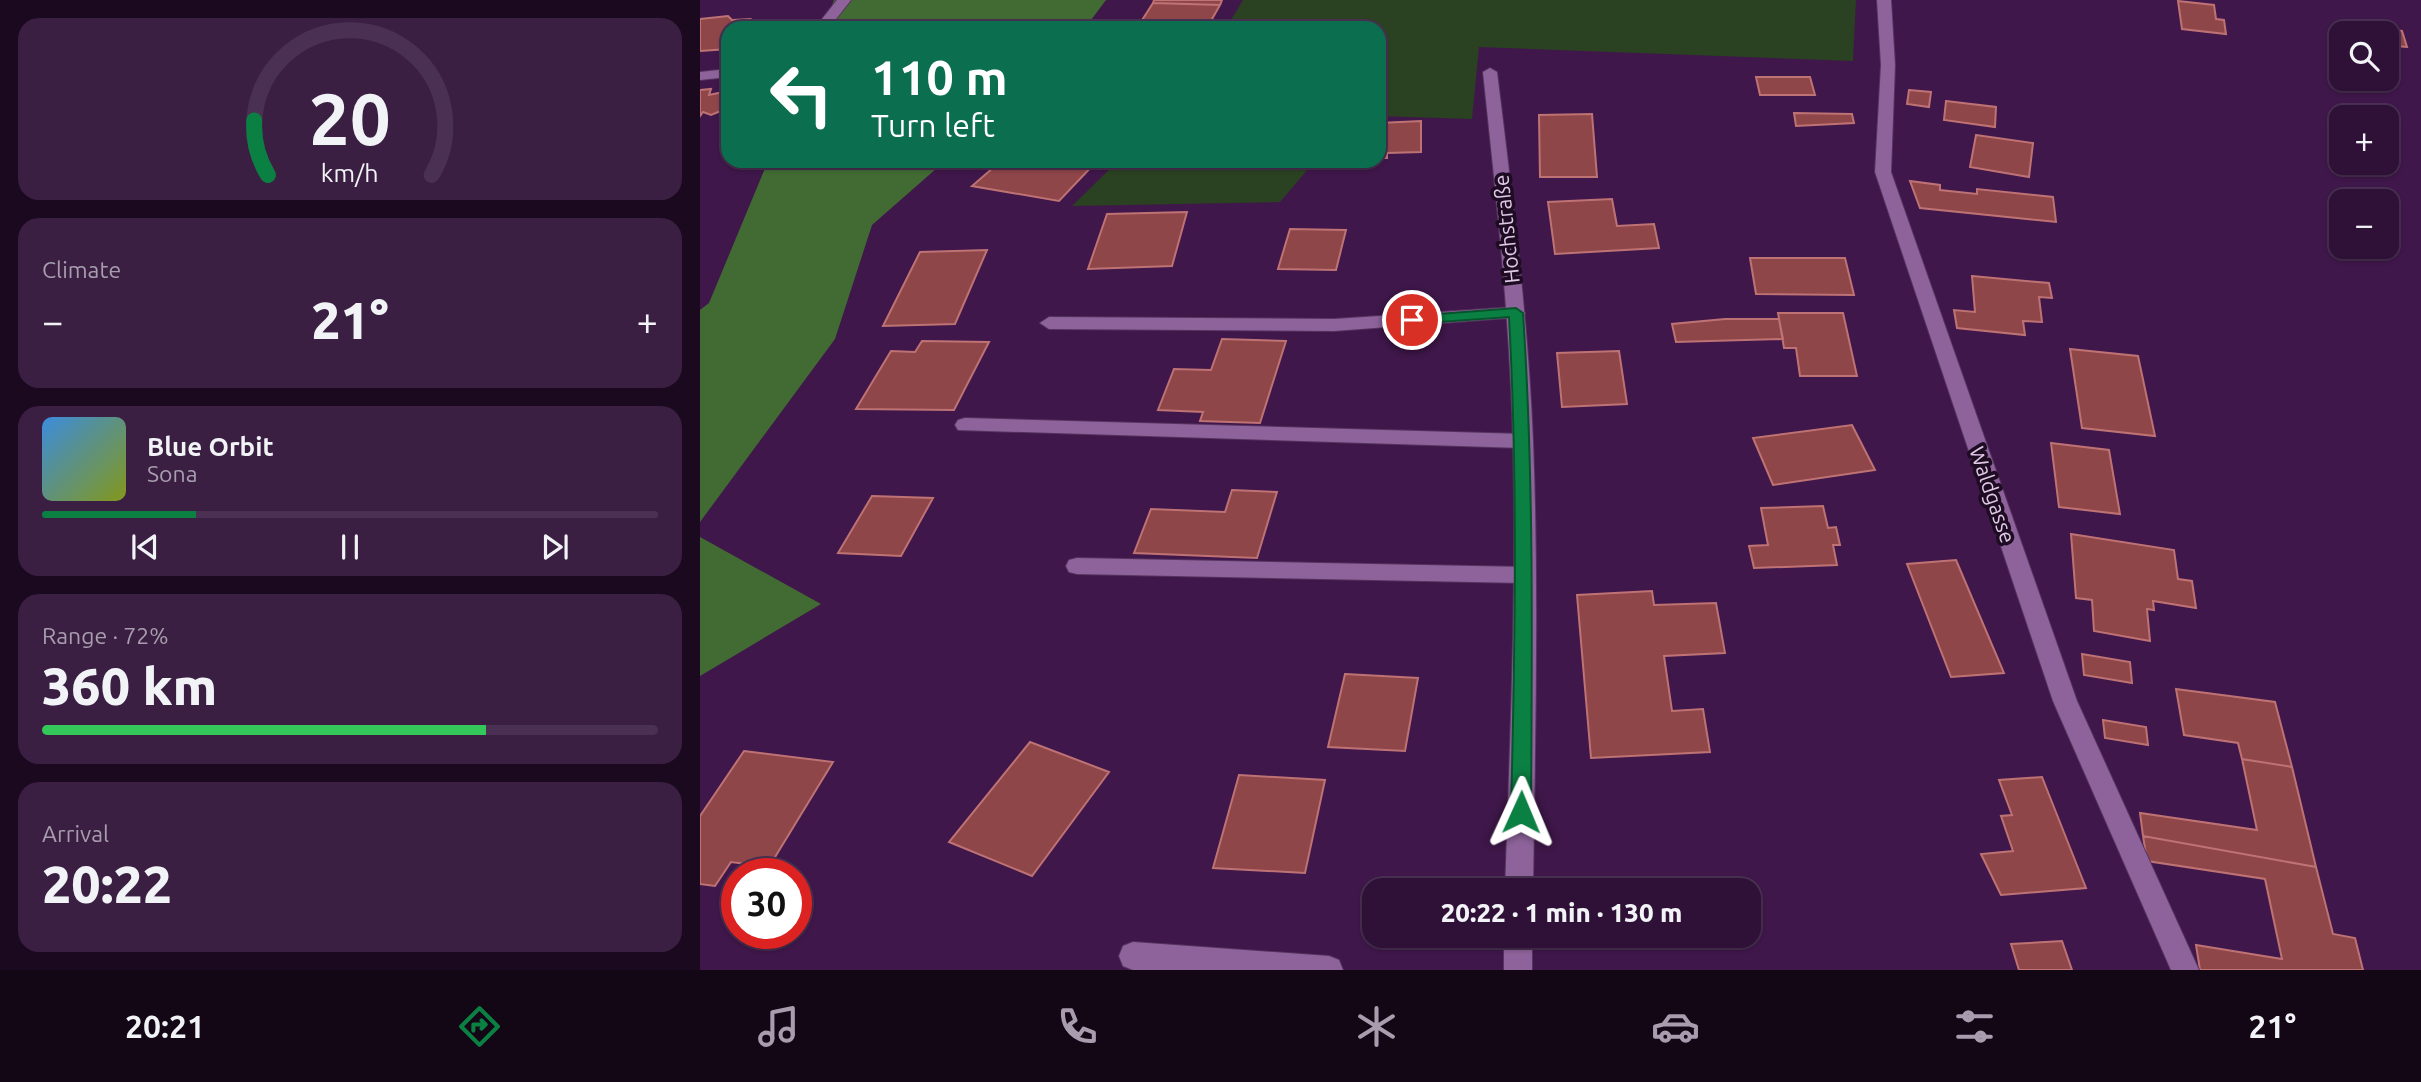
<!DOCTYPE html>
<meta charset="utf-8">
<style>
:root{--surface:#2f1138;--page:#3b1f43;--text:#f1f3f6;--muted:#a79dae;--line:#4a3153;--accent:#0b8043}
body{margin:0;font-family:Ubuntu,sans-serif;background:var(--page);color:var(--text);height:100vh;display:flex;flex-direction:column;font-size:26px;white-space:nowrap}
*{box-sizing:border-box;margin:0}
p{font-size:23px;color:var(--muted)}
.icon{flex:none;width:38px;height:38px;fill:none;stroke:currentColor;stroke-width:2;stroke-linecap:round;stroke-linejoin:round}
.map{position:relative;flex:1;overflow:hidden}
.drawer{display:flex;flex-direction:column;gap:18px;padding:18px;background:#1a091f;width:700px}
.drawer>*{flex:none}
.hud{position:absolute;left:21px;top:21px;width:665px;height:147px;border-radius:21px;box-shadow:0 2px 5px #0004,0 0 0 2px var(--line);background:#0b6e4f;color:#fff;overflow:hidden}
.buttons{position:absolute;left:1629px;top:21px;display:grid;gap:14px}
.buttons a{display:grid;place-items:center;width:70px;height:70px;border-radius:14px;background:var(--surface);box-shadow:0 2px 5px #0004,0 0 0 2px var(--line);font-size:35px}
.speed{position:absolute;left:21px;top:858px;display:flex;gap:14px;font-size:35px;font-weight:700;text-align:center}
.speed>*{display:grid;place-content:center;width:91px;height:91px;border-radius:50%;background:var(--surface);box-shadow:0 2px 5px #0004,0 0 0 2px var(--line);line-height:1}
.speed .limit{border:10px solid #d22;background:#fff;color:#111}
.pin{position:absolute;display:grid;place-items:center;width:60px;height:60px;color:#fff;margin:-30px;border:4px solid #fff;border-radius:50%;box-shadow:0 2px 7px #0007}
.me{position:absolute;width:77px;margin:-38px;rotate:1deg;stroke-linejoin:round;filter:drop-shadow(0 0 5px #0008)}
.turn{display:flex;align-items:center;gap:24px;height:147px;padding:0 35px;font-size:32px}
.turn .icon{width:91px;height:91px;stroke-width:2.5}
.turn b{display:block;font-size:49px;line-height:60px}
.big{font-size:52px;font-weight:800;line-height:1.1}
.drawer .card{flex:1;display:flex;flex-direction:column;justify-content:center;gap:10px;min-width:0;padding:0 24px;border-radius:21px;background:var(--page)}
.drawer .dial{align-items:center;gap:0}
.dial svg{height:182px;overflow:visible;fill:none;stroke:var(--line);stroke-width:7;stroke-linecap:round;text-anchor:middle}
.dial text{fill:var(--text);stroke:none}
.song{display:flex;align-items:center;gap:21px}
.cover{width:84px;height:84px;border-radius:10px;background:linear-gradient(135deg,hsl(210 70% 55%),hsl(70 70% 35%))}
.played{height:7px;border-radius:4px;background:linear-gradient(90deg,var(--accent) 25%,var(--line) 25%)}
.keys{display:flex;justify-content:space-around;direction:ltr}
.heat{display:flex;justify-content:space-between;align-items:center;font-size:38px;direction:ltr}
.charge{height:10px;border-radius:5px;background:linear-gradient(90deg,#34c759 72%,var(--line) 0)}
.trip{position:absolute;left:662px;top:878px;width:399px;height:70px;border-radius:21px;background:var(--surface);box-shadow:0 2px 5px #0004,0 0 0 2px var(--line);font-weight:800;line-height:70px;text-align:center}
.menu{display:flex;height:112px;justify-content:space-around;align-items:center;background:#130716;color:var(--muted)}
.menu .icon{width:49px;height:49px}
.menu .selected{color:var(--accent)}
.menu b{font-size:32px;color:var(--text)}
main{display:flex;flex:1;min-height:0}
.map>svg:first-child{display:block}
.green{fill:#2a4222}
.forest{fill:#426b34}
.building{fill:#8e4649;stroke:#bf7274;stroke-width:2}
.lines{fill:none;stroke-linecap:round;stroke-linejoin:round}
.lane-casing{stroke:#56345f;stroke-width:2}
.street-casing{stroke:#56345f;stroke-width:2}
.lane{fill:#8e639b;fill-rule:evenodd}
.street{fill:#8e639b;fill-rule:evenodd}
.route{fill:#0b8043;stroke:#07532c;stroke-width:2}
.labels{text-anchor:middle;stroke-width:7;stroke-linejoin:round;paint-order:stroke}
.street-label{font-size:21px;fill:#e0c9e7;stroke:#1d0c22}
</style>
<main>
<section class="drawer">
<div class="card dial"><svg viewBox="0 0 100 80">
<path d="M14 69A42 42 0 1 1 86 69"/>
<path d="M14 69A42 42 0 0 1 8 45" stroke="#0b8043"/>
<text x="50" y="56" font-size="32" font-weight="700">20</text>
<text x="50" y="72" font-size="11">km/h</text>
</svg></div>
<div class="card"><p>Climate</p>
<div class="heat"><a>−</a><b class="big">21°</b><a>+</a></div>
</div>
<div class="card">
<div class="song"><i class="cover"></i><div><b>Blue Orbit</b><p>Sona</p></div></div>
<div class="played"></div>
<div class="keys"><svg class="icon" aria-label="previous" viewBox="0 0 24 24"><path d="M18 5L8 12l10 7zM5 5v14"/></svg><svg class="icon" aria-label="pause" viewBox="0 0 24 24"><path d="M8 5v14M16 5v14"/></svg><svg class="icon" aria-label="next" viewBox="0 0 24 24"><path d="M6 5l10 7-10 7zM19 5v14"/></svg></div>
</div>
<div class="card"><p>Range · 72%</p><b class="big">360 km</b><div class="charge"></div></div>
<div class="card"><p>Arrival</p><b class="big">20:22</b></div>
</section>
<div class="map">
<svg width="1721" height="970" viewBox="0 0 1721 970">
<rect width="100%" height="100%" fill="#3f174a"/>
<path class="green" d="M543,0H1156L1153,61L779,47L772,119L679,116V28H526Z
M418,161H615L580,202L372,206Z"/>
<path class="forest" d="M134,0H406L385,28H123Z
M68,161H245L172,225L135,339L0,522V310L9,303Z
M0,537L121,604L0,676Z"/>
<path class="building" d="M454,0H522L520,5L453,3Z
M1478,1L1514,5L1516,19L1524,20L1526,34L1482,29Z
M453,3L520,5L507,28H437Z
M28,16L32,20L50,19L44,28H28V49L0,51V19Z
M1661,26L1702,31L1707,47L1695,46L1697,52L1687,51V33H1663Z
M1056,77H1110L1115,95H1060Z
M11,89L9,95L23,92L22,97L28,100V108L11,115L3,112L0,116V90Z
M1209,90L1231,92L1229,107L1207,104Z
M1246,101L1296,107L1295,127L1244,120Z
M1094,113L1152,114L1154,123L1096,126Z
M892,114L897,177H840L839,115Z
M721,121V152L687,153V158H679V123Z
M1276,135L1333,143L1329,177L1270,167Z
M301,161H397L359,201L272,186Z
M1210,181L1240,185V190L1277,194V189L1353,197L1356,222L1220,208Z
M912,199L917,226L954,224L959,248L855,254L848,202Z
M487,212L472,266L388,269L407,214Z
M590,229L646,230L636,270L578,269Z
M287,250L255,324L183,326L220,252Z
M1050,258H1145L1154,295L1056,294Z
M1272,276L1349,283L1352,298L1339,297L1342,322L1323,321L1325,335L1257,328L1254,310L1275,312Z
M1078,313H1143L1157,376H1100L1096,348H1084Z
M1025,319H1079L1083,339L976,342L972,324Z
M522,339L586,341L560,423L500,421L503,412L458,410L474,369L511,370Z
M222,341L289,342L254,410L156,409L191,351L215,352Z
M1370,349L1438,356L1455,436L1382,428Z
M919,351L927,404L862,407L857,353Z
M1152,425L1175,470L1073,485L1053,438Z
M1351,443L1409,450L1420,514L1359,507Z
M532,490L577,492L557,558L434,553L451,509L525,512Z
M172,496L233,498L201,556L138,553Z
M1123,506L1128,528L1136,527L1140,545H1133L1137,565L1054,568L1049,546L1068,545L1061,508Z
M1371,534L1474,550L1478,579L1492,581L1496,608L1453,601L1454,610L1447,609L1450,641L1394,631L1392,600L1376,598Z
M1256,560L1304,673L1251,677L1207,564Z
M952,591L954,605L1016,603L1025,653L964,656L972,711L1003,709L1010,752L891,758L877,595Z
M1382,654L1430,662L1432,683L1384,675Z
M645,674L718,678L705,751L628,747Z
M1476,689L1575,702L1592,767L1542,759L1538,743L1484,735Z
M1403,720L1446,727L1448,745L1405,738Z
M330,742L409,772L332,876L249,842Z
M44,751L133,762L69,867L31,862L15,886L0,884V816Z
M1542,759L1592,767L1616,867L1443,836L1440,813L1557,830Z
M539,775L625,780L605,873L513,868Z
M1342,777L1386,888L1301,895L1281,854L1313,851L1301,816L1312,815L1299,780Z
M1443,836L1616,867L1633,934L1655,938L1663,970H1500L1496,945L1582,959L1565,879L1447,861Z
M1362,941L1372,970H1319L1311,944Z"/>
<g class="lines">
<g class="lane-casing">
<path id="lane" d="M816,307L825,313L822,317L634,331L349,329L340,323L349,317L634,319Z
M265,418L823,434L830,436L833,441L830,446L823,448L258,430L255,425L258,420Z
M377,558L825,567L833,569L836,575L833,581L825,583L377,574L369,572L366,566L369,560Z
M433,942L629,956L639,960L643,970H433L423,966L419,956L423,946Z"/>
</g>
<g class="street-casing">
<path id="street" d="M137,0H151L129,28H115Z
M1177,0H1191L1195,65L1191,172L1377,701L1499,970H1471L1353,701L1175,172L1181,65Z
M790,68L797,72C812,195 828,317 833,441C839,591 835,741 833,891H805C810,741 817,591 813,441C810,318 796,195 783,72Z
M28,69V77L0,80V72Z
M804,936H832V970H804Z"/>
</g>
<use href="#lane" class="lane"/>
<use href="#street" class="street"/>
</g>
<path class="route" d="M816,308L823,313C834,479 832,645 831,812L828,818L821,821L814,818L811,812C815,647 818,482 809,317L712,324L705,320L712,316Z"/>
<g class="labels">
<g class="street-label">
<text transform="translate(807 229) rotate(-96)" y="7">Hochstraße</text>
<text transform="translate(1292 495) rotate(71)" y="7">Waldgasse</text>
</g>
</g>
</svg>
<div class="buttons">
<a><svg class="icon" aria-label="search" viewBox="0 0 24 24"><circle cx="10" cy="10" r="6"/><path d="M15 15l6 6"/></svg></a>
<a>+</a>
<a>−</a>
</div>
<div class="speed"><div class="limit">30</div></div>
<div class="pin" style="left:712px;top:320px;background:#d93025"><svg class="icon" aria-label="arrive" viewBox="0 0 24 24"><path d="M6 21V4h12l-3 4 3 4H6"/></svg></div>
<svg class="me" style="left:821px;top:812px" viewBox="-20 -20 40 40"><path d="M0-17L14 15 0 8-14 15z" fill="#0b8043" stroke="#fff" stroke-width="4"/></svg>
<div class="trip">20:22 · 1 min · 130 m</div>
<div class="hud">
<div class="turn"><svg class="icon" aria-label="left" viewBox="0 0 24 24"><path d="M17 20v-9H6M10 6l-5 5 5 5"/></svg><div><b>110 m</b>Turn left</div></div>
</div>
</div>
</main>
<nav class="menu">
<b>20:21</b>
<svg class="icon selected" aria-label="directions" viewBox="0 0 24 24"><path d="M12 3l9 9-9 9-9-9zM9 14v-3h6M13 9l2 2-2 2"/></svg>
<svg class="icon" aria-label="music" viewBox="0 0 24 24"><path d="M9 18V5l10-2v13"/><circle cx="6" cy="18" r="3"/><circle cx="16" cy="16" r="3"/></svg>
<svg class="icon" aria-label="phone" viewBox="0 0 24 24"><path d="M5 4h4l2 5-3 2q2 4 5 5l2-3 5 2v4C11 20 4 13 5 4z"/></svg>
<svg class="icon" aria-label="climate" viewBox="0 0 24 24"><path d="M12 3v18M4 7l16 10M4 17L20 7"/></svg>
<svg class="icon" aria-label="car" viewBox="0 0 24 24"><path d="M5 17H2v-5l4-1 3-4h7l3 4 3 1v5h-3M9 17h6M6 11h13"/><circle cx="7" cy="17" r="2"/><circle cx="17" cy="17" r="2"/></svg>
<svg class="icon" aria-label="filters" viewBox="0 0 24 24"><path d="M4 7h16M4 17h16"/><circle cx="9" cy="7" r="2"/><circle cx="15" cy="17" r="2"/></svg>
<b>21°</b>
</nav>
